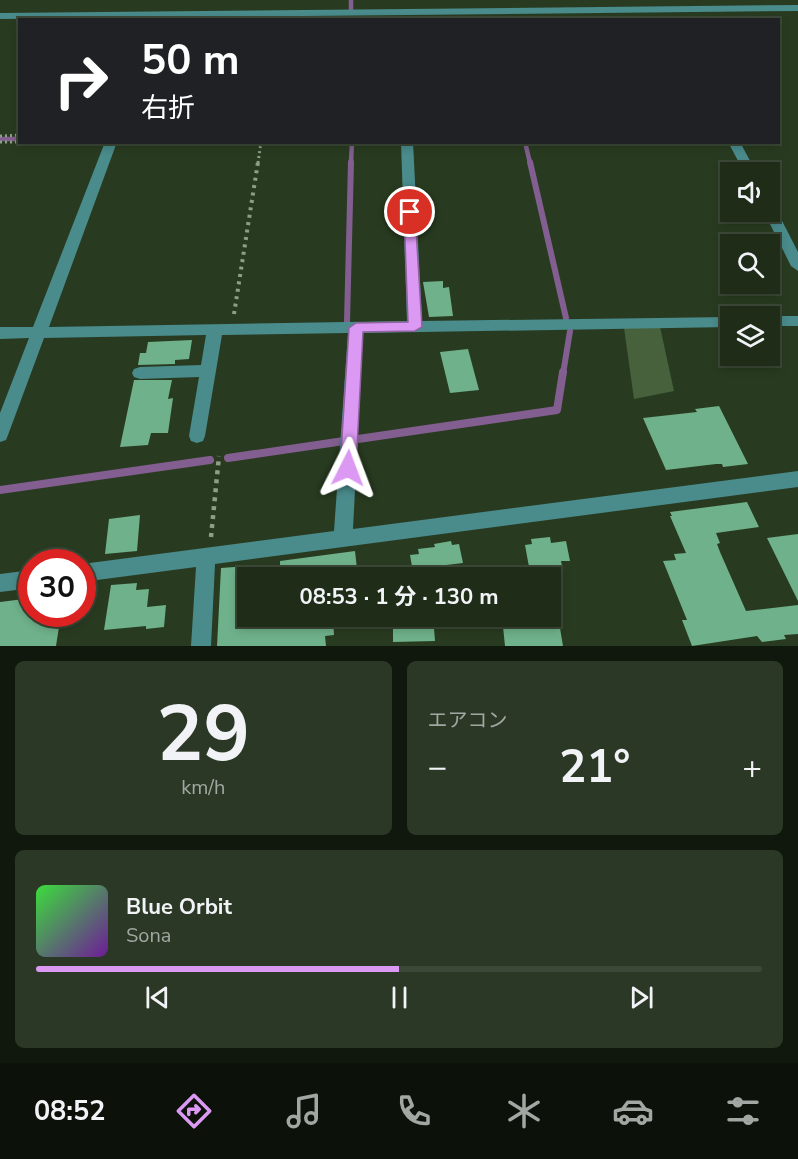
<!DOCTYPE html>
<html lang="ja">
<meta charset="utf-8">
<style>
:root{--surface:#1e2c18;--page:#2b3825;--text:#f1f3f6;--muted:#a1a7a2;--line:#3c4837;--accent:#dc99f4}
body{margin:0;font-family:"Nunito Sans","Noto Sans JP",sans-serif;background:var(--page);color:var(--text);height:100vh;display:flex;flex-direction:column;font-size:22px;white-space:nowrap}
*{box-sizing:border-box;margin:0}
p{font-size:20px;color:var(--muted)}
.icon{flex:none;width:33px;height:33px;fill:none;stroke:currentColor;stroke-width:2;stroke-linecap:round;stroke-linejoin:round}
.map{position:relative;height:646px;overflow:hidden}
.panel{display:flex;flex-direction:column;gap:15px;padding:15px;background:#10180d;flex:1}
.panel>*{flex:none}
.guide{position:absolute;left:18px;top:18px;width:762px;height:126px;border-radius:0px;box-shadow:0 3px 9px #0003,0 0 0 2px var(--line);background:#202124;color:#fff;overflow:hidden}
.buttons{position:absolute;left:720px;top:162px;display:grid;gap:12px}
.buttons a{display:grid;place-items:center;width:60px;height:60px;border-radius:0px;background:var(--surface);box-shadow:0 3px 9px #0003,0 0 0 2px var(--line);font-size:30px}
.speed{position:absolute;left:18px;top:549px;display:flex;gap:12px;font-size:30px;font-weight:700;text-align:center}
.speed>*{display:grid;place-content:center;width:78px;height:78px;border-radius:50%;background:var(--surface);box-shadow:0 3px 9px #0003,0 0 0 2px var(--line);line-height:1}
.speed .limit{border:9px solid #d22;background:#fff;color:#111}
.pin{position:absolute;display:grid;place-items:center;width:51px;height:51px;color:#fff;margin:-26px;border:3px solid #fff;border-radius:50%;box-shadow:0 2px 6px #0007}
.me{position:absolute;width:66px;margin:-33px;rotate:3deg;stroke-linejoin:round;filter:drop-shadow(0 0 4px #0008)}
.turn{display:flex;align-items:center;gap:21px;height:126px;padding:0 24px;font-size:27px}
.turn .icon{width:78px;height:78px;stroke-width:2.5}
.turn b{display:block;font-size:42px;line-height:51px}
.big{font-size:45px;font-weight:700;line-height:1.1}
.panel .card{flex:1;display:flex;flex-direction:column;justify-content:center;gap:9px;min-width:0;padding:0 21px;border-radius:9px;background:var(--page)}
.panel .dial{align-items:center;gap:0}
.dial b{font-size:78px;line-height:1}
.song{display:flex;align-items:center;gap:18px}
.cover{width:72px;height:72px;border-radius:9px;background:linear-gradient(135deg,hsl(120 70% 55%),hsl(280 70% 35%))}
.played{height:6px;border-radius:3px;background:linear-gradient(90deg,var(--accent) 50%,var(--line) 50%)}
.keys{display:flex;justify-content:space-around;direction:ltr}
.heat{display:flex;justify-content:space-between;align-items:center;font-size:33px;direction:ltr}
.panel .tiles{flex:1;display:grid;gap:15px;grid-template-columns:1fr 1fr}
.card:last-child{grid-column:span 2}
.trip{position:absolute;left:237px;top:567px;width:324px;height:60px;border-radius:0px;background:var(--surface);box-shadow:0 3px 9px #0003,0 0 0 2px var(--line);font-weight:700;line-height:60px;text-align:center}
.dock{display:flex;height:96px;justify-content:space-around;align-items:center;background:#0c120a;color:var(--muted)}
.dock .icon{width:42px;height:42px}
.dock .on{color:var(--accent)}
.dock b{font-size:27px;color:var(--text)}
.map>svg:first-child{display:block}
.green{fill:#46613b}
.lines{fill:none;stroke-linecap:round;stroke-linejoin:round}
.stream-far2{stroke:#835e90;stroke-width:4.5}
.stream-far1{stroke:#835e90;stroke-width:6}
.stream{stroke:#835e90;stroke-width:8}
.building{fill:#6fb18a}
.path-far2{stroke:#8f9e88;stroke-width:3;stroke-dasharray:2 3;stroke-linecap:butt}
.path-far1{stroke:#8f9e88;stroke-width:4;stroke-dasharray:3 4.5;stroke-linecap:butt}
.path{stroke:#8f9e88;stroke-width:4.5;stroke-dasharray:4 5;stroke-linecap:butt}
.minor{fill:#4a8b8c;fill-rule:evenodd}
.route{fill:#dc99f4;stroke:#8f639f;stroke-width:1.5}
</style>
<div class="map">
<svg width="798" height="646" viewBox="0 0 798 646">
<rect width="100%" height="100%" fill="#283b20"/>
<path class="green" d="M660,327L674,391L634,399L624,328Z"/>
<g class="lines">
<path class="stream-far2" d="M351,0V10
M0,139H20
M525,142L530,163
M351,163L352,142"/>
<path class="stream-far1" d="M530,162L566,318
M347,322L351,162
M563,374L570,331"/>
<path class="stream" d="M358,439L557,410L563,372
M228,458L344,441
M0,490L210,460"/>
</g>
<path class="building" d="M443,281V288L449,287L453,316L429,317L423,282Z
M192,340L189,359L175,360V364L138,365L140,353H146L148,342Z
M468,349L479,390L450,393L440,352Z
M134,380H172L168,399L173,398L168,433H151L148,445L120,447Z
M719,406L748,464L723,467L722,464H716L666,470L643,418L697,412L695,409Z
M747,502L759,527L716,533L720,543L717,544L720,552L746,611L798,605V634L784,635L786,639L762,642L757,636L692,646L682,620H687L663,561L676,560L674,554L686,553L670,516H672L670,512Z
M140,515L137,551L105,554L109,519Z
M798,534V601L767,538Z
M550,537L551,543L566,541L570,561H561L562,566L549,567L551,578H531L525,545L532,544L531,539Z
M451,541L452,545L459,544L463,563L430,567V578H414L410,555L419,554L418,549L435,547L434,544Z
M355,551L358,578H280V561Z
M248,566V616H333L334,635L325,636L326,646H217L221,568Z
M137,583L136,590L149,589L147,607L166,605L164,627L146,629V626L104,630L111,585Z
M32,598V614H61L56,646H0V602Z
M393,616H433L435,641L393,642Z
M505,616H558L563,646H505L502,617Z"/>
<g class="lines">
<path class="path-far2" d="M0,136L20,135
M0,142H20
M258,163L261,142"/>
<path class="path-far1" d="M234,314L258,162"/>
<path class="path" d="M211,537L219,456"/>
<path class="minor" d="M798,5V11L0,19V13Z
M105,142H117L49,327L407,321L401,142H413L422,321L730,317V327L363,333L353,529L798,471V487L215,564L211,646H191L196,567L82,582V564L334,531L348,333L222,335L205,436L203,441L197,443L191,441L189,436L199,377L140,379L134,377L132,373L134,369L140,367L201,365L206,335L44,338L8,435L6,440L0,442V413L29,338L0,339V327H33Z
M728,142H740L756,172H744Z
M770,207L777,211L798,252V271L791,266L764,212H770Z
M767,316H798V326H770V316Z
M32,570V588L0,592V574Z"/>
</g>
<path class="route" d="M410,208L415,212L422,327L415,331L363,332L356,468L353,473L348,475L342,473L340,468L349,328L356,323L408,322L404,212Z"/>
</svg>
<div class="buttons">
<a><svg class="icon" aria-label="sound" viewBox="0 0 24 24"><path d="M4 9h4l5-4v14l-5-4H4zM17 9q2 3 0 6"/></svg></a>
<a><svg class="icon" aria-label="search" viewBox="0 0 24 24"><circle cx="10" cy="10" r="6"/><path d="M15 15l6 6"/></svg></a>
<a><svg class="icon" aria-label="layers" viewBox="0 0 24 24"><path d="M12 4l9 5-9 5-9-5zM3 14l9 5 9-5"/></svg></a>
</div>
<div class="speed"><div class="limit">30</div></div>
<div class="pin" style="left:410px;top:212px;background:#d93025"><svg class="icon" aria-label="arrive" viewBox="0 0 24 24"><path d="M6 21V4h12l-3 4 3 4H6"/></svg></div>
<svg class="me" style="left:348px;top:468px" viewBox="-20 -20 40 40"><path d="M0-17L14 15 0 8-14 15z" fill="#dc99f4" stroke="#fff" stroke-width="4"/></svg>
<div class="trip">08:53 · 1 分 · 130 m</div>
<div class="guide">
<div class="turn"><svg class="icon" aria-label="right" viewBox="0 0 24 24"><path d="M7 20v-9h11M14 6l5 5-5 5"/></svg><div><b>50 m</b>右折</div></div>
</div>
</div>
<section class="panel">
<div class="tiles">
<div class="card dial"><b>29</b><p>km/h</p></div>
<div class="card"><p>エアコン</p>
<div class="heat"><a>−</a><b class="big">21°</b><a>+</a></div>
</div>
<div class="card">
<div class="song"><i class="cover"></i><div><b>Blue Orbit</b><p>Sona</p></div></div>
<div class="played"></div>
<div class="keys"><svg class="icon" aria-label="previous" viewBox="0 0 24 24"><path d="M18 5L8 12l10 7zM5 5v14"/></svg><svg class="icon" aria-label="pause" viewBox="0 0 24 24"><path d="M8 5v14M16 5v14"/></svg><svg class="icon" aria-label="next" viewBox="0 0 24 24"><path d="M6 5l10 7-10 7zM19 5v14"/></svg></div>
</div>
</div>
</section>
<nav class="dock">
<b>08:52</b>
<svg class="icon on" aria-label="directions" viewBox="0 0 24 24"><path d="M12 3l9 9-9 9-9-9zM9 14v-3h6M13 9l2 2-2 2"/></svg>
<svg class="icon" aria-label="music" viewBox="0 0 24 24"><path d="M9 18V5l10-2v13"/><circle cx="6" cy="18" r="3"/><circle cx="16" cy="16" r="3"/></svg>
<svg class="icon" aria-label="phone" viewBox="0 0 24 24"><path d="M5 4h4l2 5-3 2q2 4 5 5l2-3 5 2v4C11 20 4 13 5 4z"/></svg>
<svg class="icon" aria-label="climate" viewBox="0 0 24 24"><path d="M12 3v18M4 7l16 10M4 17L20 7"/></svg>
<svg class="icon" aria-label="car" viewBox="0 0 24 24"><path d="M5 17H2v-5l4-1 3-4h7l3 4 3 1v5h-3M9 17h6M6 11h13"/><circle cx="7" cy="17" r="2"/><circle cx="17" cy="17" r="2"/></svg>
<svg class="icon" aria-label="filters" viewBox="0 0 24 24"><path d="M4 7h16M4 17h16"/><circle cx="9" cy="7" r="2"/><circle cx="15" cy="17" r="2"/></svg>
</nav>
